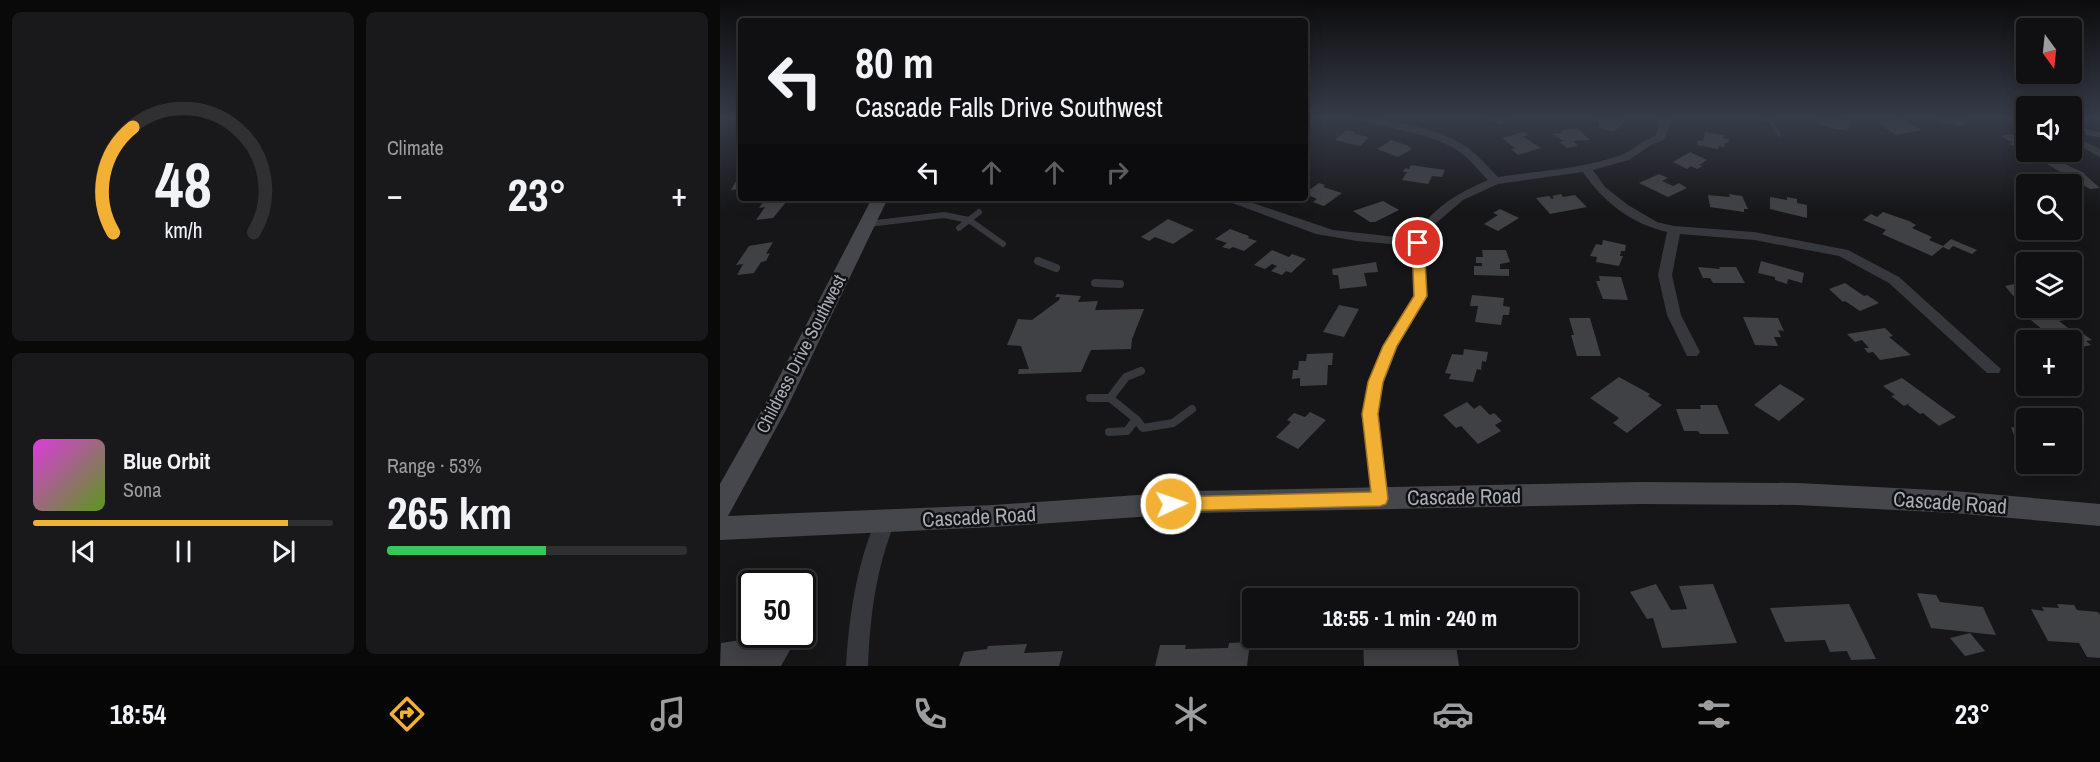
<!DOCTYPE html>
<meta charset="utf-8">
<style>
:root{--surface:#101012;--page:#19191b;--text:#f1f3f6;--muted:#9c9d9f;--line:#303032;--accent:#f2b134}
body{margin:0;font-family:"Archivo Narrow",sans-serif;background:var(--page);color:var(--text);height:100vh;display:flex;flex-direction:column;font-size:22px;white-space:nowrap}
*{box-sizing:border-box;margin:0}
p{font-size:20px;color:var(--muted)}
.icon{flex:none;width:33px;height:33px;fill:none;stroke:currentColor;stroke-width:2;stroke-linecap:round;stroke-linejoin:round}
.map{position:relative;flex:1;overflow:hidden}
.details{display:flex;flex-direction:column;gap:12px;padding:12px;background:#09090a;width:720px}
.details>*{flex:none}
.hud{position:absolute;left:18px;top:18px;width:570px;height:183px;border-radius:6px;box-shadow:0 3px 15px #0003,0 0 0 2px var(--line);background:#101012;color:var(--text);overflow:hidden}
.needle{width:39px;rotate:165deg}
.tools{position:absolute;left:1296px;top:18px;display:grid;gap:12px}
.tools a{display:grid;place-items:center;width:66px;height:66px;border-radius:6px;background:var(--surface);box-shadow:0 3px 15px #0003,0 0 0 2px var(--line);font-size:30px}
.speed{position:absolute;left:18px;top:570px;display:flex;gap:12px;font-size:30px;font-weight:700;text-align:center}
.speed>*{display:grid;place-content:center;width:78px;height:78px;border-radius:50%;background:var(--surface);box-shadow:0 3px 15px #0003,0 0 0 2px var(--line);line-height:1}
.speed .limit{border:3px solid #111;border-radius:9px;background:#fff;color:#111}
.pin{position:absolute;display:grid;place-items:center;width:51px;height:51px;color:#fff;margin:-26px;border:3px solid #fff;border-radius:50%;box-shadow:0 2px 6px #0007}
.me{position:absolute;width:66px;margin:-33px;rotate:87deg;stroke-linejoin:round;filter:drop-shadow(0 0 4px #0008)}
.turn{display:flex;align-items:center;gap:21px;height:126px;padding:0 18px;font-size:27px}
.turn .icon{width:78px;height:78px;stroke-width:2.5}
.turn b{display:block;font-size:42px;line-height:51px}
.lanes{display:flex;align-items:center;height:57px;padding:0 18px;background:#0003;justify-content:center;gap:30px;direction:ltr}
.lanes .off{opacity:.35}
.big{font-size:45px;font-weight:700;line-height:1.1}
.details .card{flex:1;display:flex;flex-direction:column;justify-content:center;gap:9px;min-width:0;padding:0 21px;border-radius:9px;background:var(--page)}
.details .dial{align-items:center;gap:0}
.dial svg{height:156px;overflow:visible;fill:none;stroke:var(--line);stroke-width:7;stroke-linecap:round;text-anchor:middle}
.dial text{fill:var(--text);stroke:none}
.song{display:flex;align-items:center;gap:18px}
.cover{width:72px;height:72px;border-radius:9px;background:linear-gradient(135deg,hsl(300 70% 55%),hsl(90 70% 35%))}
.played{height:6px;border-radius:3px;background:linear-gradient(90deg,var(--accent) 85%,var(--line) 85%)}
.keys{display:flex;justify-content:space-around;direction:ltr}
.heat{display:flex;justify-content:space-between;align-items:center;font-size:33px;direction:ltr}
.charge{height:9px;border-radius:4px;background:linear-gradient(90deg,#34c759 53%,var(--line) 0)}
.details .tiles{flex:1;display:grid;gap:12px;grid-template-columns:repeat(2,1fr)}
.trip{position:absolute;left:522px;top:588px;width:336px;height:60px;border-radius:6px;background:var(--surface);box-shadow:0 3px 15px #0003,0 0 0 2px var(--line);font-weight:700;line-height:60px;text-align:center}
.menu{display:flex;height:96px;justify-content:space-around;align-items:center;background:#060607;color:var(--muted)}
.menu .icon{width:42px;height:42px}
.menu .active{color:var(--accent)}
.menu b{font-size:27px;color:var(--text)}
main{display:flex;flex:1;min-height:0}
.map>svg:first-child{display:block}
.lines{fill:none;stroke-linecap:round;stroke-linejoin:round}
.stream{stroke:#2c353c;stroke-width:4}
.building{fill:#404145}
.lane-far1{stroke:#37383d;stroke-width:6}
.lane{stroke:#37383d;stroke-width:8}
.street{fill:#37383d;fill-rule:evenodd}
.secondary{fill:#45474d;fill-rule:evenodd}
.route{fill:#f2b134;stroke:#9d7322;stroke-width:1.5}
.labels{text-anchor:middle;stroke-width:5;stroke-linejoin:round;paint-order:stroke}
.street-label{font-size:18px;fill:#a8adb8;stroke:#111113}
.near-street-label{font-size:21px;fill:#a8adb8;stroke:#111113}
</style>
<main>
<section class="details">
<div class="tiles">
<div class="card dial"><svg viewBox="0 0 100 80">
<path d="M14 69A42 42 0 1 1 86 69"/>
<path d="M14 69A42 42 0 0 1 24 15" stroke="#f2b134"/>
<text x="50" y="56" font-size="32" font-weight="700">48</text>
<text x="50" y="72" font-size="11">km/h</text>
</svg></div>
<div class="card"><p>Climate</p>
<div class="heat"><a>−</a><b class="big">23°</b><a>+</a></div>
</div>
<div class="card">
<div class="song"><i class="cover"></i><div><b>Blue Orbit</b><p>Sona</p></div></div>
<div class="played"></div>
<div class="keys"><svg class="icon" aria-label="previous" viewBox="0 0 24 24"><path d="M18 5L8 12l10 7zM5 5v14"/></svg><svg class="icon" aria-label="pause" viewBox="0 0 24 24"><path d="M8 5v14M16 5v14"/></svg><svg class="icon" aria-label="next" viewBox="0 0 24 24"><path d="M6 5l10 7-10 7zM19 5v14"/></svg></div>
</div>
<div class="card"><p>Range · 53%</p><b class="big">265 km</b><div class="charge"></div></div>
</div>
</section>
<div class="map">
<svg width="1380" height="666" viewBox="0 0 1380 666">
<rect width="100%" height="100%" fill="#161618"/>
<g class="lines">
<path class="stream" d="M1041,118L1051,121L1059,135"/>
</g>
<path class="building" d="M763,118H791L780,125Z
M878,118H901L906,120L894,132L877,127L880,124L876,120Z
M1099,118L1118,119L1131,121L1128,131L1115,129L1097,124Z
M1213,118H1246L1251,121H1245L1248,123L1244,124L1246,125L1237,126L1232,123L1224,124Z
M1183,119L1202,130L1176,135L1158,123Z
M849,129H858L870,140L853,141L858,146L847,148L839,142L844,141L831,134L842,133L840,131Z
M1364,129L1380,132V137L1366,135Z
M626,130L636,132L634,134L649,137L640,146L615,140Z
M803,132L808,135L803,137L821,148L798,155L791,149L795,148L782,138Z
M985,132L1004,135L1003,138L1009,139L1008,143H1005L1004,147L999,146L998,149L977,145L978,140L983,141Z
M1293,134L1306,142V151L1288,144L1293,143L1281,136Z
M672,140L688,146L692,149L678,157L657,149Z
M970,152L987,160L979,165L983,166L977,169L971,166L967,169L953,162Z
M1307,152H1325L1331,155L1317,157Z
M1341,162L1366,174H1364L1380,188L1370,189L1327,164Z
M691,165L725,170L722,177L712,176L708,184L682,180L687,172H683L685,168L689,169Z
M21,172V189L11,190Z
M939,174L948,178L942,181L953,186L959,183L967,188L948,197L919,183Z
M599,183L605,185L603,187L622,193L604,206L593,202L597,199L590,196L585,198V193Z
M841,194L843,197L855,195L867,207L830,214L816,198L829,196L832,199L834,198L832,196Z
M1009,194L1022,196L1028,209H1024V212L990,207L988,195L1010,197Z
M1050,197L1067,200V197L1077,199V203L1087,205V218L1050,209Z
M54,198H73L67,201L53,218L36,220L45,207L39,208L44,201Z
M663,201L679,210L655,222H650L633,211Z
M780,209L799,218L778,231L764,224L778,215L773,213Z
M1163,212L1189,221L1196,225L1192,228L1212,237L1209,240L1223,246L1231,239L1257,250L1252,254L1233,246L1229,250L1223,247L1212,256L1162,234L1166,230L1143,220L1151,214L1157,217Z
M448,219L474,230L453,244L435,237L429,241L421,237Z
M510,229L529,236L528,238L537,241L524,251L513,247L509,249L502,247L507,243L495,239Z
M883,240L906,245L905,251H901L900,256H903L899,266L876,262L877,257L870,256L876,244L882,245Z
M53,242L46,254L50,253L46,261L41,262L34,273L17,275L23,264L16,265L29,246Z
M552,250L569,257L572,254L586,259L571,273L566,271L562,275L551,271L557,266L552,264L545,269L534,265Z
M762,250H786L790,262L780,264V269H789V276L754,275V266H762V263H756V257H763Z
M1041,261L1084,273L1082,283L1068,279L1067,284L1055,280V277L1038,273Z
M656,262L658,272L644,273L647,286L620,289L618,275H613L612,269Z
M978,267L1000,269L999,267H1016L1025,283H993L990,278H983Z
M879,276L901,277L908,300L883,299L876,281H880Z
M1125,283L1144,296L1147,295L1159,303L1140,311L1125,301L1123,302L1109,289Z
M1299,283L1306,289V302L1300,304L1285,286Z
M337,294L361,296L358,302L378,301L375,310L424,309L412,339L411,349L371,350L361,372L298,374L299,369H309L301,346L287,345L298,319L312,320L339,300L340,297H335Z
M752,295L784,298L783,306L790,307L789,315H783L781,325L755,322L758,306H750Z
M619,305L639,309L624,337L603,332Z
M1334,311L1345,320L1339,321L1356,334L1362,333L1372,340L1366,341L1371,345L1352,349V340H1330L1334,339L1306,316Z
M1023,317L1058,318L1064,331L1058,330L1061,337H1054L1058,346L1035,345Z
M849,318H870L881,356H857L851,335H854Z
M1165,328L1173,336L1169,337L1191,355L1160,360L1153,352L1148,353L1144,348H1149L1142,340L1135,342L1127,334Z
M744,349L768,352L766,362L762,361L761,370L757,369L753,382L729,379L731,374L725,373L732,354L743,355Z
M613,353L612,365H608L607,385L580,386V378L572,379L573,370H578L579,361H586L587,354Z
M899,377L930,394L928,396L942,405L907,433L893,423L899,418L870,398Z
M1182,378L1236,417L1219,426L1203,413L1200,414L1188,405L1190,403L1184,406L1171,396L1175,395L1163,386Z
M1060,384L1085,399L1059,421L1034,405Z
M747,402L754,409L760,405L770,415L774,413L782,421L775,425L781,431L758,444L741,426L736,428L723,415Z
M980,405H997L1009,434H980L978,431H964L956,409H981Z
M590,412L606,420L578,449L556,437L571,422L567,420L574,413L585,417Z
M1291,427L1306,430V448L1304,443L1296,441Z
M936,584L951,610L967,609L959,586L993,584L1017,643L942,648L933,618L927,619L910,592Z
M1197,593L1216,595L1220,602L1263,607L1276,635L1211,628Z
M1129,604L1156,659L1131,660L1127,651L1110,652L1105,640L1065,642L1050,608Z
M1337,604L1354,605L1357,610L1378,612L1380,615V658L1367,657L1359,643L1328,641L1311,609L1324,611L1322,607L1339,608Z
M1250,633L1265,651L1245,656L1230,638Z
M50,636L47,641L74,643L61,666H0L1,643Z
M643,638H735L739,666H644Z
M530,642L527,666H435L440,645H466L465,649L508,648L509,643Z
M307,644L304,653L343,651L339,666H239L244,652L267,649L268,646Z"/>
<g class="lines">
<path class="lane-far1" d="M148,224L224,215L249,220L283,244
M239,228L259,212"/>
<path class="lane" d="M318,261L336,268
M375,283L400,284
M370,398H390L416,419L423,428L453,423L472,409
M390,398L406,377L421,371
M389,432L407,431L416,419"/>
<path class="street" d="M636,118C667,118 722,129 748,148C759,156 768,167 778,177C818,171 860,169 898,156C911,152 922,141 935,136L942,118H952L944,140L931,145L909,160L873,170L885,187L908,205L937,222L954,226L1034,232L1128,250L1179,277L1281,369L1279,373H1267L1169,283L1119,256L1034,240L960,234L952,275L961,315L980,352L977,356H967L947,315L938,275L947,232C912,224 883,202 863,172L778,184L743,200L714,225L705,243L707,296L678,346L664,382L658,414L669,499L667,504L660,507L653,504L651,499L642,414L648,382L662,346L693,296L692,246L637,241L596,234L499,198H518L613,230L694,239C711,208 736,194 768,180C758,170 749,158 737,150C708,132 670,129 637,120Z
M1352,135L1380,149V157L1352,142Z
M165,514L172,516L175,522C156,568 150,617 148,666H126C129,617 136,568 155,522L158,516Z"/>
<path class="secondary" d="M152,198H168L66,410L8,516L273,505L475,491L921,482L1078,483L1234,491L1380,504V526L1234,513L1078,505L921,504L475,513L273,527L0,540V484L43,408Z"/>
</g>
<linearGradient id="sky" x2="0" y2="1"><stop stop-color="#0c0c0d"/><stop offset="0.56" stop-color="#363c48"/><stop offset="1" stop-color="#363c48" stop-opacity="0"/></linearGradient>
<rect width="1380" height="211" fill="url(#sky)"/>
<path class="route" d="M698,239L704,243L707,296L677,346L663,382L658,414L668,499L666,504L660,506L451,511L445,509L443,504L445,499L451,497L651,492L642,414L648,382L663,346L694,296L692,243Z"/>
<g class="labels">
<g class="street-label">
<text transform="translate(81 354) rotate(-63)" y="6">Childress Drive Southwest</text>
</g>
<g class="near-street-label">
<text transform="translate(744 497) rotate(-1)" y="7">Cascade Road</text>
<text transform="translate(1230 503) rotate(4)" y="7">Cascade Road</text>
<text transform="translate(259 517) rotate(-3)" y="7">Cascade Road</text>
</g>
</g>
</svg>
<div class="tools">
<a><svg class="needle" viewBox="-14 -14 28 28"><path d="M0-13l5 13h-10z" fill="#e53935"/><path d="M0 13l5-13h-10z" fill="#9c9d9f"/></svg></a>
<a><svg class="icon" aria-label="sound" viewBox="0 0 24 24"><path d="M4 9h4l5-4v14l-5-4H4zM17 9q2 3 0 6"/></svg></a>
<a><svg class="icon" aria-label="search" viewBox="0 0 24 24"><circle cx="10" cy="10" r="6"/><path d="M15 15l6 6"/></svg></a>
<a><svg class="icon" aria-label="layers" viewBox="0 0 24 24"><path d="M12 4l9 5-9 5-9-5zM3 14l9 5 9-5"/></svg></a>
<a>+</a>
<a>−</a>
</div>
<div class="speed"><div class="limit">50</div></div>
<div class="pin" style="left:698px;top:243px;background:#d93025"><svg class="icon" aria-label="arrive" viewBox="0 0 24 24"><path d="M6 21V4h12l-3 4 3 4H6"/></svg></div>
<svg class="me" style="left:451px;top:504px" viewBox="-20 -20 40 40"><circle r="17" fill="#f2b134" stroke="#fff" stroke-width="3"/><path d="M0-11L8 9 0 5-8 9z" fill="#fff"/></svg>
<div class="trip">18:55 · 1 min · 240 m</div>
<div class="hud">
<div class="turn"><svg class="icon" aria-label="left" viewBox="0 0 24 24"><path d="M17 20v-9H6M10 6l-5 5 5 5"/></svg><div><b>80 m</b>Cascade Falls Drive Southwest</div></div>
<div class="lanes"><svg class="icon" aria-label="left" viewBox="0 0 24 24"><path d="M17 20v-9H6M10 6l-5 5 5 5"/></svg><svg class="icon off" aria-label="ahead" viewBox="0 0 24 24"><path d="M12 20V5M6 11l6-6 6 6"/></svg><svg class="icon off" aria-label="ahead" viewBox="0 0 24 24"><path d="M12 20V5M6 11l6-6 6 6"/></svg><svg class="icon off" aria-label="right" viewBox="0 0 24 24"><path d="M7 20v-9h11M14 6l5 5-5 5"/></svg></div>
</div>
</div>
</main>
<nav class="menu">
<b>18:54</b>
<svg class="icon active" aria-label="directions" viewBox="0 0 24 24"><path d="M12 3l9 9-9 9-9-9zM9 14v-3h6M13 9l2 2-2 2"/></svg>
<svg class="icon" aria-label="music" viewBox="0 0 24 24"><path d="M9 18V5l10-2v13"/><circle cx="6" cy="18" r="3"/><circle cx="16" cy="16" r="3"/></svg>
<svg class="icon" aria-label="phone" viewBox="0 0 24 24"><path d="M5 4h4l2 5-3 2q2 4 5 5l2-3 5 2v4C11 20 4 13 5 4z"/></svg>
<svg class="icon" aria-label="climate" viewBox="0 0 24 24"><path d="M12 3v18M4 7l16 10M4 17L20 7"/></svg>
<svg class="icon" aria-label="car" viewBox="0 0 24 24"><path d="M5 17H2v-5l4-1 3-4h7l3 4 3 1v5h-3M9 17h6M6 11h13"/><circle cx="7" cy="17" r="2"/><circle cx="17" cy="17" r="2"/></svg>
<svg class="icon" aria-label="filters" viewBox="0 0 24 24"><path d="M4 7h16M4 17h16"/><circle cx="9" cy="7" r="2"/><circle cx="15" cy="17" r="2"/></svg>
<b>23°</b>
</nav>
